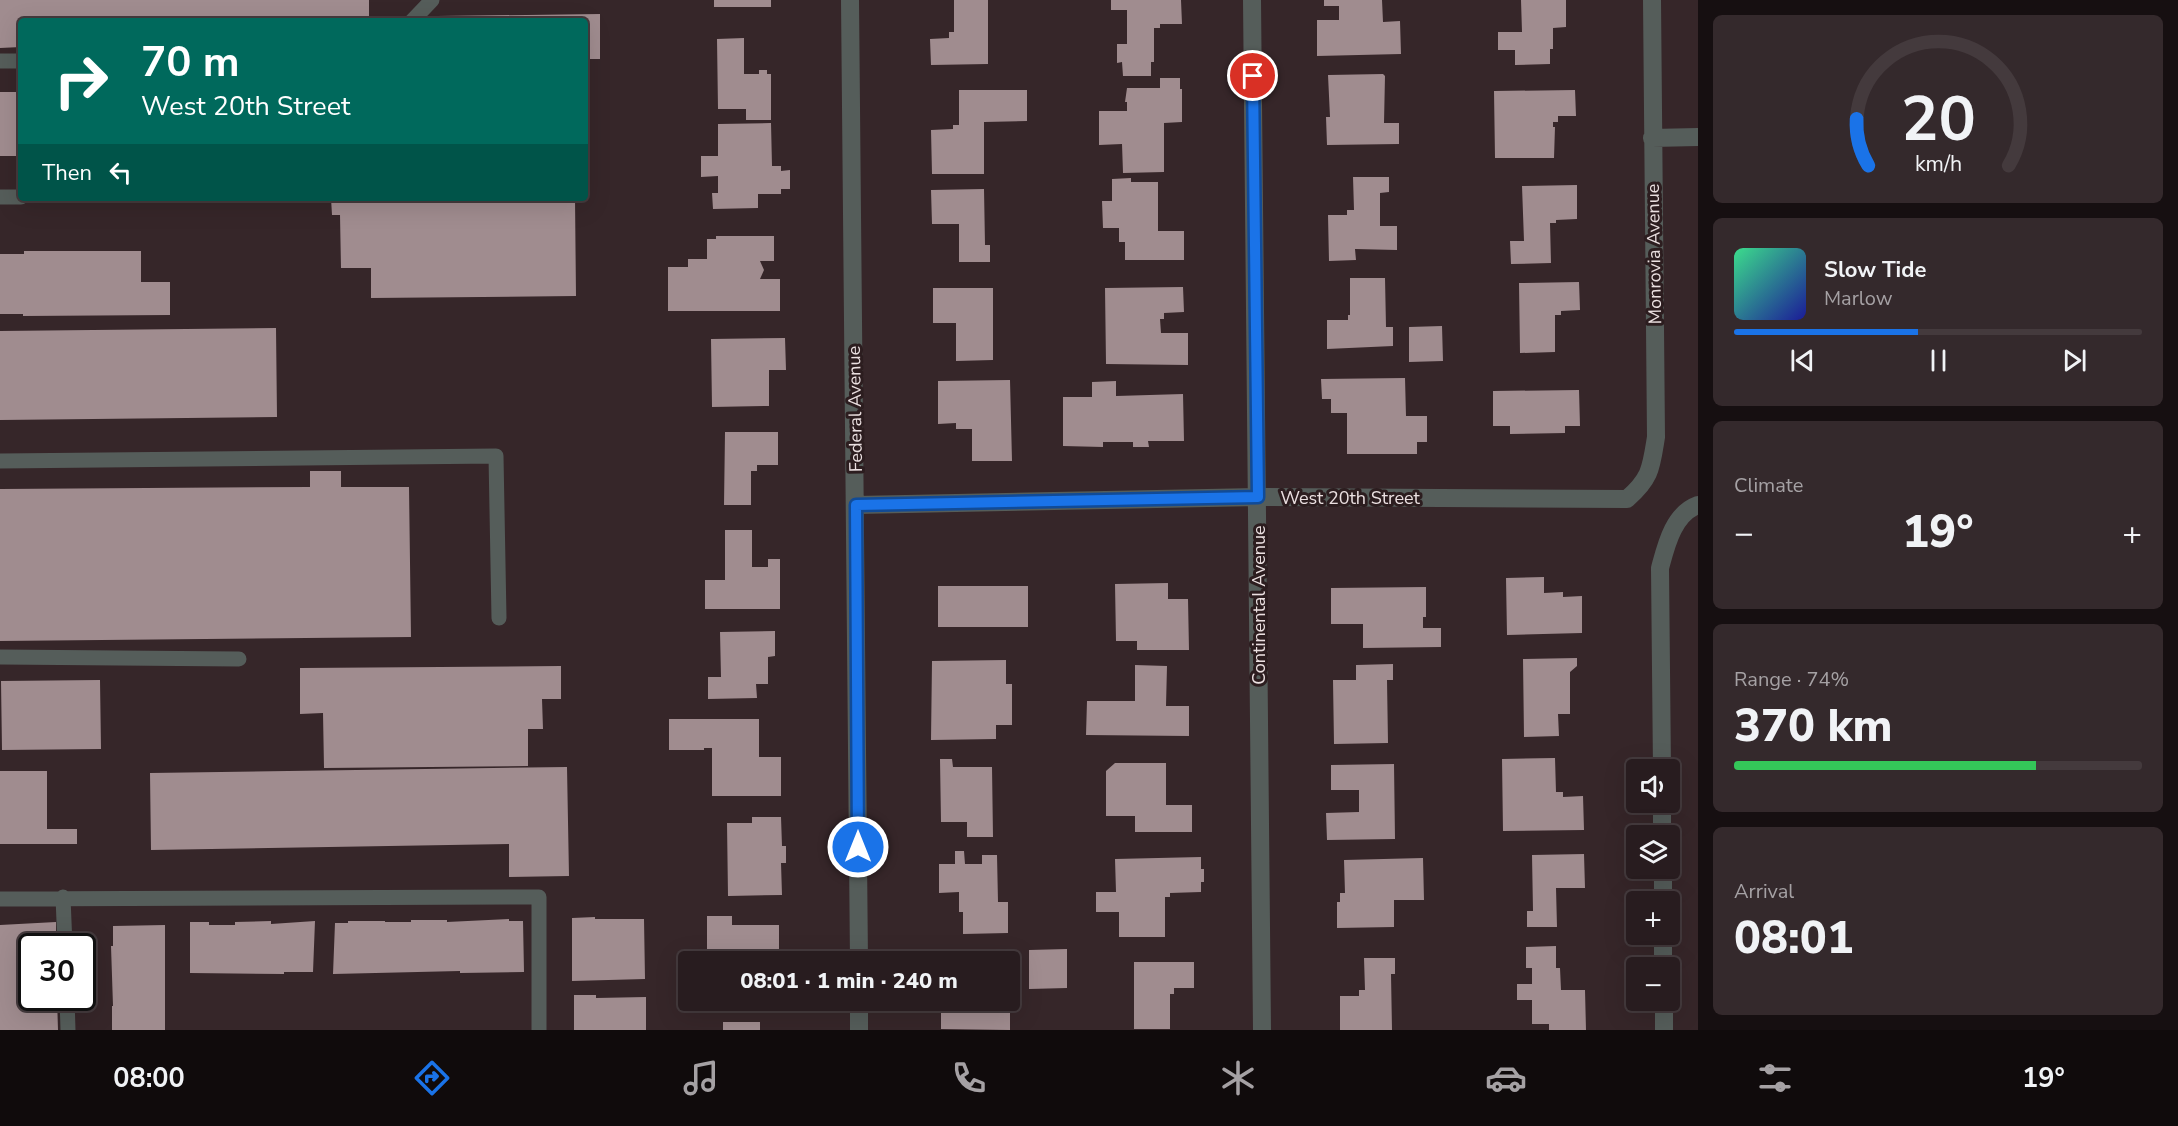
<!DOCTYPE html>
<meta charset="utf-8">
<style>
:root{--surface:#281c1f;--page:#34292c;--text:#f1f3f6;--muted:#a5a1a4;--line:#443a3d;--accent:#1a73e8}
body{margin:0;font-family:"Nunito Sans",sans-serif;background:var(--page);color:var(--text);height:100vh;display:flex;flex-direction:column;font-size:22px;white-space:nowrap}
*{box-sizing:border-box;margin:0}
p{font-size:20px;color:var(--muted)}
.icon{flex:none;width:33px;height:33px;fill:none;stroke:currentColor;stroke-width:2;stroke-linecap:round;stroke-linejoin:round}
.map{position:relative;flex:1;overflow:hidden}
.drawer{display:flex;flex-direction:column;gap:15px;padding:15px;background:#160f11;width:480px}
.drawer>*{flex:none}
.top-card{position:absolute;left:18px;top:18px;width:570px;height:183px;border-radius:6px;box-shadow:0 6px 24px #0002,0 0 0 2px var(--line);background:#00695c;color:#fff;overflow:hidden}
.fabs{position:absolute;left:1626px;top:759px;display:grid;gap:12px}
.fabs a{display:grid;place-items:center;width:54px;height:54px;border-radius:6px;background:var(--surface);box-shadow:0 6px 24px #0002,0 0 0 2px var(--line);font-size:30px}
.speed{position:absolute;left:18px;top:933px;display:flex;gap:12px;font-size:30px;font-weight:700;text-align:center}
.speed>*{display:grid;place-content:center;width:78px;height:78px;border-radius:50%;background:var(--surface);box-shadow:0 6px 24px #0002,0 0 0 2px var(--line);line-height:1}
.speed .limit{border:3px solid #111;border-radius:9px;background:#fff;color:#111}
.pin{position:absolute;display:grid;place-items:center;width:51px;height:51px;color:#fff;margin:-26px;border:3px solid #fff;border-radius:50%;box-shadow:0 2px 6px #0007}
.me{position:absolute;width:66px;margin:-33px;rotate:0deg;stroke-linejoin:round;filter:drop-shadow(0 0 4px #0008)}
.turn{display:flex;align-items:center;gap:21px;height:126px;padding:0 24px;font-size:27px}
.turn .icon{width:78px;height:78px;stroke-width:2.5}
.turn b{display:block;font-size:42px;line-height:51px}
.then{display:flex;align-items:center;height:57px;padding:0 24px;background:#0003;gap:12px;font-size:22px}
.big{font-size:45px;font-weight:800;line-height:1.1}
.drawer .widget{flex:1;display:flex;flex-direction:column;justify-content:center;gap:9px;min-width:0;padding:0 21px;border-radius:9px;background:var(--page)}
.drawer .dial{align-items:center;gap:0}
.dial svg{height:156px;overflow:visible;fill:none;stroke:var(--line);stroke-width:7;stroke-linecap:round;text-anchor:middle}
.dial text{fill:var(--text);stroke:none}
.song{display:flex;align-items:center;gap:18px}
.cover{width:72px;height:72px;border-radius:9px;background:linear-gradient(135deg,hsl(150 70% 55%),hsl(240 70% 35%))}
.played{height:6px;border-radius:3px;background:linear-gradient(90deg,var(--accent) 45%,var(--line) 45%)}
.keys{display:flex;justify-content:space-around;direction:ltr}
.heat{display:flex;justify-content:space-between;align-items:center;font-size:33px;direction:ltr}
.charge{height:9px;border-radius:4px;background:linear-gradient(90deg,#34c759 74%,var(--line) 0)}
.trip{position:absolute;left:678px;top:951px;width:342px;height:60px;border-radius:6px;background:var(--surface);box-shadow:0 6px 24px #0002,0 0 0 2px var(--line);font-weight:800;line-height:60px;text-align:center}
.dock{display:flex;height:96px;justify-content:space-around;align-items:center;background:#100b0c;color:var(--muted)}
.dock .icon{width:42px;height:42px}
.dock .active{color:var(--accent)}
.dock b{font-size:27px;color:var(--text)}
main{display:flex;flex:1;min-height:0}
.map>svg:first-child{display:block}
.building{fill:#a08c8f}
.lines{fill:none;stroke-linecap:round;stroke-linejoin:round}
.lane{stroke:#555d5a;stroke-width:15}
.street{stroke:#555d5a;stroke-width:18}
.route-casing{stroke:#114b97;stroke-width:15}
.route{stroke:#1a73e8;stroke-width:10}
.labels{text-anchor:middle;stroke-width:6;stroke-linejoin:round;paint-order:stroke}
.street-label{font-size:18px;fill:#ebe0e1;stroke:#2c1d1f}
</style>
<main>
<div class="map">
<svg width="1698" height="1030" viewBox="0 0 1698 1030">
<rect width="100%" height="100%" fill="#362629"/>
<path class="building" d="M0,0H369V21H21V47L0,48Z
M714,0H771V7H714Z
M954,0H988V64L931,65L930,39L949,38V32H954Z
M1111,0H1181L1182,24H1160V28H1154V62H1151V76H1123L1122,62L1117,63V44H1127V10H1111Z
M1324,0H1382L1383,22L1400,21L1401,54L1317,56V20H1339V6H1324Z
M1521,0H1566V27L1553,28V49H1550V64L1515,65V50H1498V32H1522Z
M600,14V59H585V21H437V16Z
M744,38V74H759V70H767V74H771V120H746V109H718L717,39Z
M1383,74L1385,76L1384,123H1399V144L1327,145L1326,117H1330L1328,75Z
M1160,78H1180V89H1182V122L1164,123V172L1123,173L1122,144L1099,145V111H1127V102H1125L1127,88H1160Z
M18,90H21V156H0V92H18Z
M959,90H1027V121L984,122V174H932L931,130L953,129V125H959Z
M1575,90L1576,116H1558V122H1553V127H1555L1554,158H1495L1494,91Z
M771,123L772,166H781V171L790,170V189H781V194H758V208L713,209L712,193H718V176L701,177V156H718V124Z
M1353,177H1389V192L1380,193V226H1397V250L1355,249L1356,260L1329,261L1328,215H1347V210H1354Z
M1131,178V182H1158V231H1184V260H1125V242H1119V228H1103L1102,201H1112V179Z
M1577,185V219L1556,220V223H1550L1551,263L1511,264L1510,241H1524L1522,186Z
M984,189L985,245H990V262H959V224H932L931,190Z
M331,198H575L576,296L371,298V268H341L340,215H332Z
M716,236H774V261H760L764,270L760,279H780V311H668V267H688V259H707V239H716Z
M24,251H141V282H170V315L23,316V314H0V254H24Z
M1350,278H1385L1386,327H1393V346L1327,349V320H1348V315H1350Z
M1579,282L1580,310L1561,311V315H1555V352L1520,353L1519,283Z
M1183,287L1184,312L1164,313V319H1160L1161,333H1188V365L1106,364L1105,288Z
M933,288H993V360L956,361V323H933Z
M1442,326L1443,361L1409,362V327Z
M276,328L277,417L0,420V331Z
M785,338L786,370H769V406L712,407L711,339Z
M1405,378L1406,416H1427V442H1417V454H1347V413H1331V399H1322L1321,379Z
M1010,380L1012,461H972V429H956V423L938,424V381Z
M1116,381V396L1183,394L1184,441H1148L1149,447H1133V442H1103V447L1063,446V397H1092V382Z
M1579,390L1580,426H1565V433L1510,434V426H1493V391Z
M725,432H778V465H757V471H751V505H724Z
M310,471H341V487H409L411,637L0,641V489L310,487Z
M725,530H752V567H768V559H780V609H705V580H725Z
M1544,577V593L1563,592V597L1582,596V633L1507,635L1506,578Z
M1168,583V599H1188L1189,650H1137V641H1116L1115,584Z
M938,586H1028V627H938Z
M1426,587V617H1423V628H1441V647L1363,648V624H1331V588Z
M775,631V656L768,657V684H756L757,698L708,699V677H721L720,632Z
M1577,658V666L1570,672V714H1558L1559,736L1524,737L1523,659Z
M1006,660V684H1012V725H996V739L931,740L932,661Z
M1393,664V680H1387L1388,743L1334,744L1333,680H1356V665Z
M1135,665L1167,666L1166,706H1189V736L1086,735L1087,701H1135Z
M561,666V699H542L543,729H528V766L324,768L323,713L300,714V668Z
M100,680L101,749L2,750L1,681Z
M669,719H759V757H781V796H712V748H704V750H669Z
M1555,758L1556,792H1563V797L1583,796L1584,830L1503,831L1502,759Z
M940,759H952L953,767H992L993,837H967V822H941Z
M1115,763H1166V805H1192V832H1135V816H1106V771Z
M1394,764L1395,839L1327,840L1326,813L1359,812V790H1331V765Z
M567,767L569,876L509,877V844L151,850L150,773Z
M0,771H47V829H77V844H0Z
M752,817H781L782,846H786V863H781L782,895L728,896L727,823H752Z
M955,851H964L965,864H982V855H997L998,902H1008V933L963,934V912H959V892L939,893V864H955Z
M1584,854L1585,888H1556L1557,927H1527V911H1533L1532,855Z
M1201,857V869H1204V882H1201V892L1170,893V897H1165V937H1119V912H1096V892H1116L1115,859Z
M1423,858L1424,900H1394V927L1337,928V902H1340V893H1345L1344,860Z
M707,916H732V925H779V953H758V962L707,961Z
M595,917V919H644L645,979L572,981V918Z
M509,919V921H523L524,972L460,973V971L333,974L335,923H348V921H385V922H411V920H447V922Z
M271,921V924L315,921L313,972H284V974L190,973V922H209V925H235V922Z
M56,922V946H32V998H57L58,1030H0V925Z
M165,925V1030H112V1006H113L111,946H113V926Z
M1556,946V968H1560L1561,990H1585L1586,1030H1549V1024H1532V1000H1517V984H1532V968H1526V947Z
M1067,949V988L1029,989V950Z
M1364,958H1395V974H1391L1392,1030H1340V996H1359V990H1365Z
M1134,962H1194V988H1174V994H1170V1029H1134Z
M574,995H596V998L646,997V1030H574Z
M933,1000H1010V1030L941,1029V1007H933Z
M723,1022H760V1030H723Z"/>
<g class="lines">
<path class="lane" d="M412,21L432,0
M0,61H21
M0,197H21
M0,461L496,456L499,618
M0,657L239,659
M63,897L65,946
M0,899L539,897V1030
M67,998L68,1030"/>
<path class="street" d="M850,0L859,962
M1252,0L1262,1030
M1652,138L1698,137
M856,505L1258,497L1627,499C1651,478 1651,468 1656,437L1652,0
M1662,770L1660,568C1666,546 1673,514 1698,505
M1662,802V836
M1663,868V902
M1663,934V968
M859,1000V1030
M1664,1000V1030"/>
</g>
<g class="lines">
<g class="route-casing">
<path id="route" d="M858,847L856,505L1258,497L1253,76"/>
</g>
<use href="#route" class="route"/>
</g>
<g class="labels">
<g class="street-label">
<text transform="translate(1654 254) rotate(-91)" y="6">Monrovia Avenue</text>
<text transform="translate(855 409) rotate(-91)" y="6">Federal Avenue</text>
<text x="1350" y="504">West 20th Street</text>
<text transform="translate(1259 605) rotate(-90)" y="6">Continental Avenue</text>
</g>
</g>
</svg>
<div class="fabs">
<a><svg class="icon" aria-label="sound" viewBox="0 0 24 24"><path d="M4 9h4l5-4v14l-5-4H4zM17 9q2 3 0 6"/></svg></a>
<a><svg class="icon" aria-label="layers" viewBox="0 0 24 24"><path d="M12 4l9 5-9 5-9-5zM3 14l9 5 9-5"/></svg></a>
<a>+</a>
<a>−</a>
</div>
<div class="speed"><div class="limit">30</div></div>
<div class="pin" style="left:1253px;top:76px;background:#d93025"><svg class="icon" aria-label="arrive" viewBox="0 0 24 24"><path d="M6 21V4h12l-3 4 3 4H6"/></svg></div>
<svg class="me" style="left:858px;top:847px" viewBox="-20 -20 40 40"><circle r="17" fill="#1a73e8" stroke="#fff" stroke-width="3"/><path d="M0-11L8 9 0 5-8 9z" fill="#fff"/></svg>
<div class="trip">08:01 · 1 min · 240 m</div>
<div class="top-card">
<div class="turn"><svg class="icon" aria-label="right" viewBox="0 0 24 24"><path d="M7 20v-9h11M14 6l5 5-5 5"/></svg><div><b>70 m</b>West 20th Street</div></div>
<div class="then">Then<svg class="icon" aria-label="left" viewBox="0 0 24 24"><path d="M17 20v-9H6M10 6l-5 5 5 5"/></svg></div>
</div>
</div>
<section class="drawer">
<div class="widget dial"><svg viewBox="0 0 100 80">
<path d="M14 69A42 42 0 1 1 86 69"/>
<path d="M14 69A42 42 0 0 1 8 45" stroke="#1a73e8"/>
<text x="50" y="56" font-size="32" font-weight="700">20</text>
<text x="50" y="72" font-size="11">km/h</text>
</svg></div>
<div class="widget">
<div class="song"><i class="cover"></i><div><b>Slow Tide</b><p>Marlow</p></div></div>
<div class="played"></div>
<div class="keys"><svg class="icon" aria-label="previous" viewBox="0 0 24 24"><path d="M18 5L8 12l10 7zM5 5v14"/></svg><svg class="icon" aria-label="pause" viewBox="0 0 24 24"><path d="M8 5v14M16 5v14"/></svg><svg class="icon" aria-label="next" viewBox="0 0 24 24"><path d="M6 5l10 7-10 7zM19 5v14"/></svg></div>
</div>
<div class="widget"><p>Climate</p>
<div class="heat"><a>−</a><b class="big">19°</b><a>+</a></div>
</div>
<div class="widget"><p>Range · 74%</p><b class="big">370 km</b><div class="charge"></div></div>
<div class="widget"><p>Arrival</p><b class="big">08:01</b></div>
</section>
</main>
<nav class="dock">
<b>08:00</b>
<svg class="icon active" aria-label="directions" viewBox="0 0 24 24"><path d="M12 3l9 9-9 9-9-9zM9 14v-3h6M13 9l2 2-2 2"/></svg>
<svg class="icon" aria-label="music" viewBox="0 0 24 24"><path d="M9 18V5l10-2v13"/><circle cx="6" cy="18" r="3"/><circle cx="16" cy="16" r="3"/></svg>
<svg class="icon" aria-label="phone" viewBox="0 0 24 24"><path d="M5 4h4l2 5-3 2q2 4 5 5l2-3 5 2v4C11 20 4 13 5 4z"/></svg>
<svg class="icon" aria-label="climate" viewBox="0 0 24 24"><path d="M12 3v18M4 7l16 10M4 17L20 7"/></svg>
<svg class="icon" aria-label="car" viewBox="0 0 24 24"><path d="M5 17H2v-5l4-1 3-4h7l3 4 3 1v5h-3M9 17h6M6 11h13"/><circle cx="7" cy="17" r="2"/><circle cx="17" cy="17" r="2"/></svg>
<svg class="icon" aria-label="filters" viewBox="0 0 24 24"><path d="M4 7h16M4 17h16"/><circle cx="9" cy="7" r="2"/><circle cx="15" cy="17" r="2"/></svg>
<b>19°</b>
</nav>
